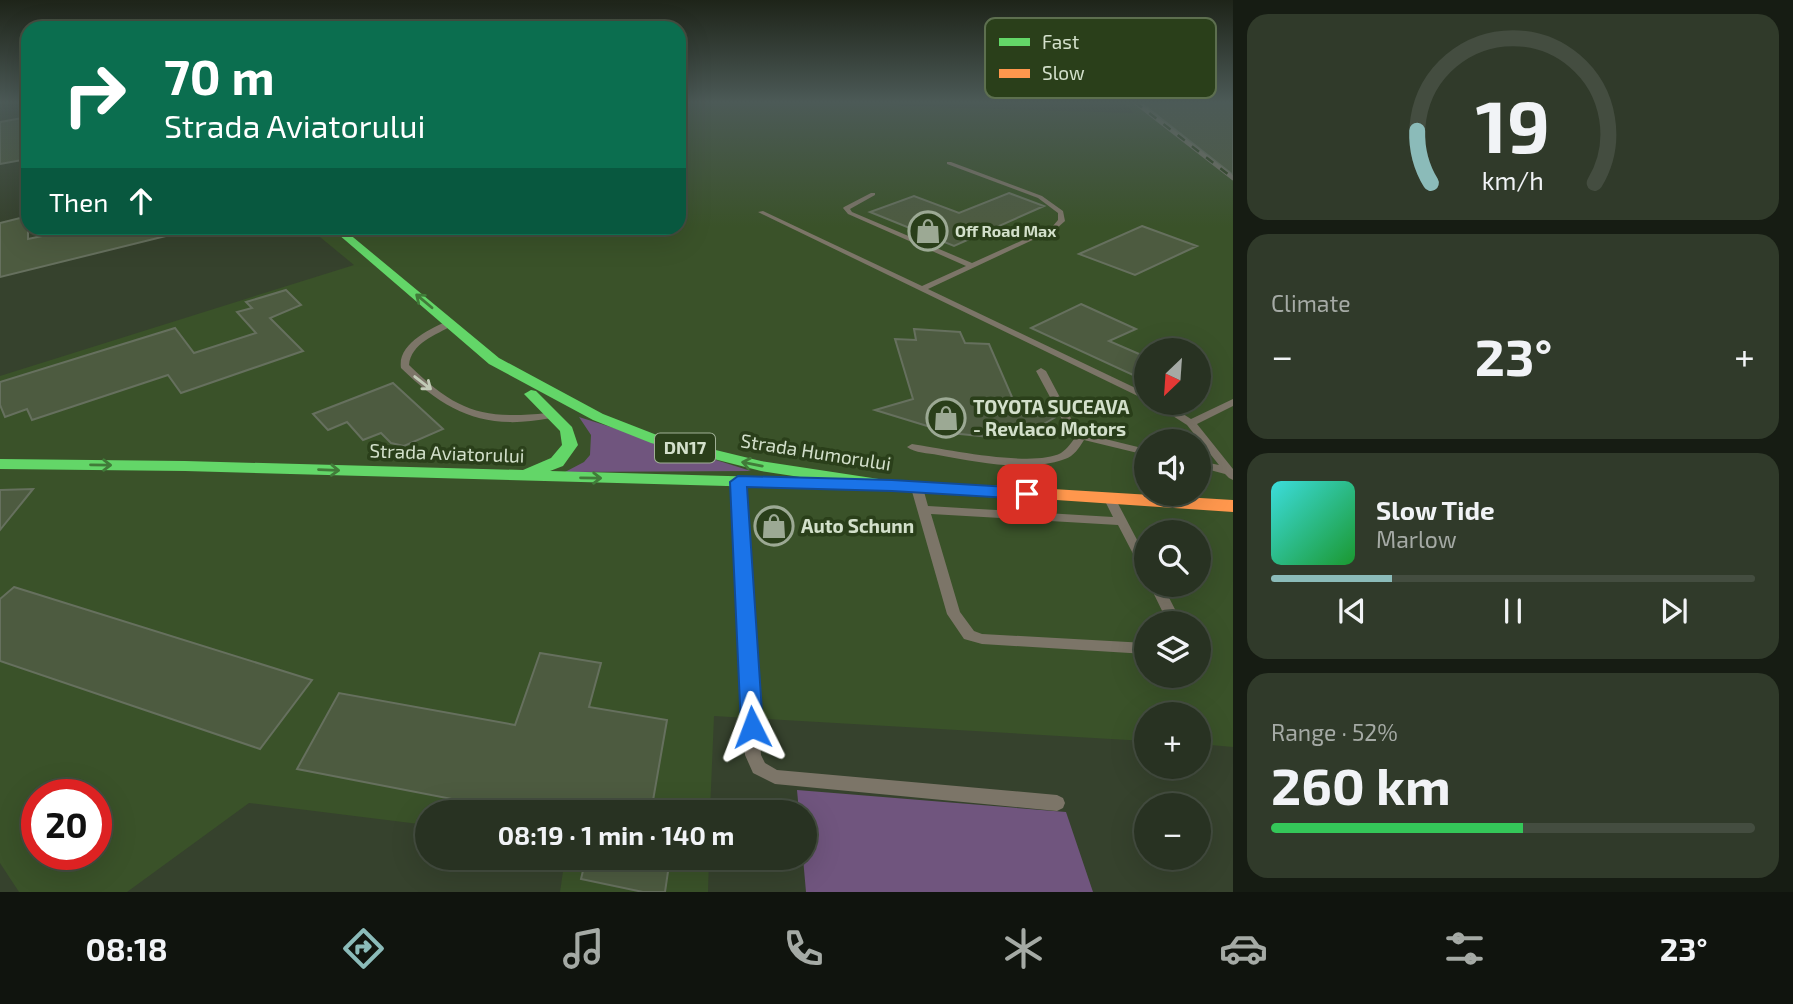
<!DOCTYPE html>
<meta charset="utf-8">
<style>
:root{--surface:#283222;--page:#303a2a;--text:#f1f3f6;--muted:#a5aaa5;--line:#444d40;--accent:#8bbbb9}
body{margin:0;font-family:"Exo 2",sans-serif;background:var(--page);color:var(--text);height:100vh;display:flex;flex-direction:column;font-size:26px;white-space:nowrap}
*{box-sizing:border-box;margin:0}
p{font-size:23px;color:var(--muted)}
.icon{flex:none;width:38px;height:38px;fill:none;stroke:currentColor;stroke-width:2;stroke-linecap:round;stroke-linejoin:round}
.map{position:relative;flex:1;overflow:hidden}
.details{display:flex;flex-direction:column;gap:14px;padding:14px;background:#161c13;width:560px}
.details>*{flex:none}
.banner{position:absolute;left:21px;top:21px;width:665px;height:214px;border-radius:21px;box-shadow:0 7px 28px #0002,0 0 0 2px var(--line);background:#0b6e4f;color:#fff;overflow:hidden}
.needle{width:46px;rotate:205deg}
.controls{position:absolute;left:1134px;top:338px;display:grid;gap:14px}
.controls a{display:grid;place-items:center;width:77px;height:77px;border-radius:50%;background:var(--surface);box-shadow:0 7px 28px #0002,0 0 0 2px var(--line);font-size:35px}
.speed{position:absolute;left:21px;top:779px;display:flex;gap:14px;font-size:35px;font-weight:700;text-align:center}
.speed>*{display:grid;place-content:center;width:91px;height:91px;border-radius:50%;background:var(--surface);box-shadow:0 7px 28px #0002,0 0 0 2px var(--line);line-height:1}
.speed .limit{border:10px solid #d22;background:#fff;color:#111}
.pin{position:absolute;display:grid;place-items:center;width:60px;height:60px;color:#fff;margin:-30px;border-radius:14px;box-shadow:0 4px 10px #0006}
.me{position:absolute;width:77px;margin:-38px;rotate:357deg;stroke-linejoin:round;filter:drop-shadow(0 0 5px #0008)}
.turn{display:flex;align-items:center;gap:24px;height:147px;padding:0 28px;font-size:32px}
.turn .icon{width:91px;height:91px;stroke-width:2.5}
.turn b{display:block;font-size:49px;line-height:60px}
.then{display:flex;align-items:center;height:66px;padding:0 28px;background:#0003;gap:14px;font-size:26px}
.big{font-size:52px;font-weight:700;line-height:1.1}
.details .widget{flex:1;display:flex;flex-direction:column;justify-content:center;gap:10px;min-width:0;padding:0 24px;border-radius:21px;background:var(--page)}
.details .dial{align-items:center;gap:0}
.dial svg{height:182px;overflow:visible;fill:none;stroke:var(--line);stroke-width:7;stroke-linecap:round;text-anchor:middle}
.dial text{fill:var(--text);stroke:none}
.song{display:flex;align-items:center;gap:21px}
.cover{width:84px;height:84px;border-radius:10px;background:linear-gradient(135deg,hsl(180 70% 55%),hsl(130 70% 35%))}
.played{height:7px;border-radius:4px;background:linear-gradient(90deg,var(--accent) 25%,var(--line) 25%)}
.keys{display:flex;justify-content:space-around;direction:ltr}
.heat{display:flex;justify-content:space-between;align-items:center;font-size:38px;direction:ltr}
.charge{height:10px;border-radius:5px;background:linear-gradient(90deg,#34c759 52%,var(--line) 0)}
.trip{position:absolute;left:415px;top:800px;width:402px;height:70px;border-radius:35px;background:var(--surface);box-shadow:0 7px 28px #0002,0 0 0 2px var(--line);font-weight:700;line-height:70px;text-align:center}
.dock{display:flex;height:112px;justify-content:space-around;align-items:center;background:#10140e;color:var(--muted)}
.dock .icon{width:49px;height:49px}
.dock .selected{color:var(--accent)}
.dock b{font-size:32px;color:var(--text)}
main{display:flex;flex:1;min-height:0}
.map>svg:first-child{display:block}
.built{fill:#3a5229;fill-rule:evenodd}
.green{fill:#70557e}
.building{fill:#4d5b40;stroke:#66705e;stroke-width:2}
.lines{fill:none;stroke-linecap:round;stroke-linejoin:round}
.lane{fill:#7c7568;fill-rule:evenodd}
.fast{fill:#63d668;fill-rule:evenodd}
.slow{fill:#ff974d;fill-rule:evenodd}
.rail-casing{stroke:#77776a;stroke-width:4.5}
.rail{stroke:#2a3f1a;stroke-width:2.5;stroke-dasharray:9;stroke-linecap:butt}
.oneway{stroke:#417b39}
.oneway2{stroke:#c2cbb7}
.route{fill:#1a73e8;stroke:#114b97;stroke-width:2}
.labels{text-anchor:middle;stroke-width:7;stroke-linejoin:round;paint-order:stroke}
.far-poi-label{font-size:16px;font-weight:bold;fill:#d3e0cb;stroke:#2a3f1a;text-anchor:start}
.shield{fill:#2a3f1a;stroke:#a0b096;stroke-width:2}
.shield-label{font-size:18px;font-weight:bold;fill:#d3e0cb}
.poi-label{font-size:19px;font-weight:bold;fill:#d3e0cb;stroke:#2a3f1a;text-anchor:start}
.street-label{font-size:19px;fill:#d3e0cb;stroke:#2a3f1a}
.key{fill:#2a3f1a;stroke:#5d6f4f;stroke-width:2}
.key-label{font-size:19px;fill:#d3e0cb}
</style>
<main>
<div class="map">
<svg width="1233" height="892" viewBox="0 0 1233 892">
<rect width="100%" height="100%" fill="#36422d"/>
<path class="built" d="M679,102H880L902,106L1134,113L1123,102H1233V747L1199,744V714H1146V741L714,716L710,812H427V825L249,803L127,892H19L0,863V376L354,265L309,228H679ZM1146,350H1199V402H1146ZM1146,441H1199V494H1146ZM1146,532H1199V584H1146ZM1146,623H1199V676H1146ZM37,794H96V854H37Z
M565,858H709L708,892H560Z"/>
<path class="green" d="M579,417L751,471L565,472L584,462L590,455L591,435Z
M797,790L1066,812L1093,892H806L803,858H805V812H799Z"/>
<path class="building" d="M1140,102H1233V175Z
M28,117V159L0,164V122Z
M1009,193L1044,206L954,246L870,212L914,196L959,213Z
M28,216V239L80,228H169L170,235L0,277V223Z
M1142,226L1197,246L1135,275L1079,254Z
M286,290L301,305L270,318L303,351L181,393L168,375L32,420L27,409L5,417L0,405V382L175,328L194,353L256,333L237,312L252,308L246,302Z
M1081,304L1136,329L1109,341L1146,357V381L1031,328Z
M914,329L960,332L965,343L989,344L1015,404L1054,418L1028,433L990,437L950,433L875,410L913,399L895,339L916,340Z
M393,383L443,429L404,446L391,443L381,433L363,440L347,422L328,430L313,414Z
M33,489L0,530V490Z
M14,587L312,680L260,749L0,661V599Z
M540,653L601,663L589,707L667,720L651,812H519L297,769L339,693L515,725Z
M586,858H670L665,892H643L581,879Z"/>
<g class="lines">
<path class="lane" d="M947,162H951L1042,196L1063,211L1065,221L1056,229L928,289L1146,393V400L758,212L763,211L922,286L966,266L848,214L843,208L844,207L871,193H875V195L850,209L852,212L972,263L1052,227L1058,220V213L1038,198L947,164Z
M450,320L453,321V325C436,335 411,343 409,365C456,411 482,420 547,413L551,414L552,416L551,418C485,431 447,413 401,368C397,344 431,328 450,320Z
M1041,368L1046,371L1074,424L1085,434L1146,449V455L1084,440C1079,448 1074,456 1065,459C1026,473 978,462 938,455C928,453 915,453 907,447L912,444C945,449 1033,468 1061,453C1067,449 1072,442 1076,436L1065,425L1036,371Z
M1233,399V406L1197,424L1233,469V480L1229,478L1225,474L1199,467V461L1219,465L1187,425L1151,402H1164L1191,419Z
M738,478L744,482L761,755L765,763L777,770L1057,795L1063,798L1065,803L1063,808L1057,811L775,784L753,773L745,755L732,482Z
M917,484L923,488L928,506L1113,517L1104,499L1110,495L1114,496L1146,557V572L1142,571L1118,525L931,514L960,612L974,631L982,634L1146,643V654L982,644L964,639L947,614L911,488Z
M1149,584H1162L1182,623H1168Z"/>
<path class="fast" d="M331,228H342L499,358L603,414L662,437L761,461L892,481L1003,486L1011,492L1003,498L892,491L761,471L651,443L593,420L489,364Z
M531,390L536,391L572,427L578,445L563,466L550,471L763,477L771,482L763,487L185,471L0,469V459L185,461L523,470L551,458L562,445L560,431L524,394Z"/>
<path class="slow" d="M1003,486L1233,500V512L997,496L995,492Z"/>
<g class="rail-casing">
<path id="rail" d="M1135,102L1233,178"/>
</g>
<use href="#rail" class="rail"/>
</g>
<defs><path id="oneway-shaft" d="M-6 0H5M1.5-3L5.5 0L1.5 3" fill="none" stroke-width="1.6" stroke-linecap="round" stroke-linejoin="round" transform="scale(1.75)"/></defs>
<g class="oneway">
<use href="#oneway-shaft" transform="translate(424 301) rotate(-140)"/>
<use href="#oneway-shaft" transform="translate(752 464) rotate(-169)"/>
<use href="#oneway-shaft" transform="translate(101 465) rotate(1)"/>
<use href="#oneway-shaft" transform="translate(329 470) rotate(2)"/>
<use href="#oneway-shaft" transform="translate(591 478) rotate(1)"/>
</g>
<use class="oneway2" href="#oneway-shaft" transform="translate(423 383) rotate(38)"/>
<linearGradient id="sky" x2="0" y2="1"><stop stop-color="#1e2419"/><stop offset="0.45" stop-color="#4c5a57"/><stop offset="1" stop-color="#4c5a57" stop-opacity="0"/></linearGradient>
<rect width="1233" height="227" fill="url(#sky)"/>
<path class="route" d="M738,476L892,480L1027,488L1035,494L1027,499L892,491L747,487L763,727L760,734L752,737L744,734L741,727L730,482Z"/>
<defs>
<g id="shop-ring" transform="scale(2.0125)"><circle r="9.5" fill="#2a3f1a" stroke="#9ca994" stroke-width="1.5"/><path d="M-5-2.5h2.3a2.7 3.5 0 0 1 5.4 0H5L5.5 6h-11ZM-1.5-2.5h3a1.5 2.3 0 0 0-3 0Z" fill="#9ca994"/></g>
</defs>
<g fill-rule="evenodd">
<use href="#shop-ring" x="928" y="231"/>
<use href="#shop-ring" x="946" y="418"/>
<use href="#shop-ring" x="774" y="526"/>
</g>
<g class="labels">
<g class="far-poi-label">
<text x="955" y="237">Off Road Max</text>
</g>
<rect class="shield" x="655" y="433.5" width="60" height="29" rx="5"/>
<g class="shield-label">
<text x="685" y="454">DN17</text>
</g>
<g class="poi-label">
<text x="973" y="414">TOYOTA SUCEAVA<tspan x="973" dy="22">- Revlaco Motors</tspan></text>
<text x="801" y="533">Auto Schunn</text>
</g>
<g class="street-label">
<text transform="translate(816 452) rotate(9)" y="7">Strada Humorului</text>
<text transform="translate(447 453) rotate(2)" y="7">Strada Aviatorului</text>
</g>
</g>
<rect x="985" y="18" width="231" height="80" rx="10" class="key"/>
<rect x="999" y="38" width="31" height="8" fill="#63d668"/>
<rect x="999" y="69" width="31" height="9" fill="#ff974d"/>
<g class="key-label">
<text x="1042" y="49">Fast</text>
<text x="1042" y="80">Slow</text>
</g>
</svg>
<div class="controls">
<a><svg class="needle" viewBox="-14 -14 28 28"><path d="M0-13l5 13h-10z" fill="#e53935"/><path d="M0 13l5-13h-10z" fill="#a5aaa5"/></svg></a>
<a><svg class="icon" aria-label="sound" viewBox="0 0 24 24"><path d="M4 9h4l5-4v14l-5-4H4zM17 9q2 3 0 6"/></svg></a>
<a><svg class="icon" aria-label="search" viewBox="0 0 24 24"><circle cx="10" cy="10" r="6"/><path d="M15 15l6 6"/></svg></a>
<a><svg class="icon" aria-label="layers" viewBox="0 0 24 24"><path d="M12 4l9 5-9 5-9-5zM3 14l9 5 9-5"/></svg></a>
<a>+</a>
<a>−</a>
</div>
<div class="speed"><div class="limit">20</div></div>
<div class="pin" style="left:1027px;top:494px;background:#d93025"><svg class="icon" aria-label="arrive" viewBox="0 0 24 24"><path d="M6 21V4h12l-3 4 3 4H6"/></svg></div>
<svg class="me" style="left:752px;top:727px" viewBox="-20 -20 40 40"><path d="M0-17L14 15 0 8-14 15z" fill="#1a73e8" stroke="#fff" stroke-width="4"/></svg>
<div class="trip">08:19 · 1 min · 140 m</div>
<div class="banner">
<div class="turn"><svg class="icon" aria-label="right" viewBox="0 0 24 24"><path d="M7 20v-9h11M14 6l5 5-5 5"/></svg><div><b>70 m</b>Strada Aviatorului</div></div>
<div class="then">Then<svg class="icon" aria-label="ahead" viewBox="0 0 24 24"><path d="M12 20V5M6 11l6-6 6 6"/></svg></div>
</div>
</div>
<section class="details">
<div class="widget dial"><svg viewBox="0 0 100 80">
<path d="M14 69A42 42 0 1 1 86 69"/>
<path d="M14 69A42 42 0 0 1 8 46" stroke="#8bbbb9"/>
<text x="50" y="56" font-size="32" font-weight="700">19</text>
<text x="50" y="72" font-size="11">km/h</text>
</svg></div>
<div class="widget"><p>Climate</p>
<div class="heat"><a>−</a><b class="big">23°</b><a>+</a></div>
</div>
<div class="widget">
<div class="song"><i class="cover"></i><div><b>Slow Tide</b><p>Marlow</p></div></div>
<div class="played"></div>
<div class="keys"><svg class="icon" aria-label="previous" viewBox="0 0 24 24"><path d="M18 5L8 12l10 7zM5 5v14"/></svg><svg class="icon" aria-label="pause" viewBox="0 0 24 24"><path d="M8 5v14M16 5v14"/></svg><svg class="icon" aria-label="next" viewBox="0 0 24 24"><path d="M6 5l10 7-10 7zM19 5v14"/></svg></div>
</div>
<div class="widget"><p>Range · 52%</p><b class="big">260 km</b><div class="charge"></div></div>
</section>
</main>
<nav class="dock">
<b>08:18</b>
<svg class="icon selected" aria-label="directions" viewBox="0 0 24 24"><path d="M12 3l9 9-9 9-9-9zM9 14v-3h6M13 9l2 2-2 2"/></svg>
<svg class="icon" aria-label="music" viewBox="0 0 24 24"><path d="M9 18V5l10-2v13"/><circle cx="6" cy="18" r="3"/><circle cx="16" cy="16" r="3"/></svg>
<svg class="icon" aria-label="phone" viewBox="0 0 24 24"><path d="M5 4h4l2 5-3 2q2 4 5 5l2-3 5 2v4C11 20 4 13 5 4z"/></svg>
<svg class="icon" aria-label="climate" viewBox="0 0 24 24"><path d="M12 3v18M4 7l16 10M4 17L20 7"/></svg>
<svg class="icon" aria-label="car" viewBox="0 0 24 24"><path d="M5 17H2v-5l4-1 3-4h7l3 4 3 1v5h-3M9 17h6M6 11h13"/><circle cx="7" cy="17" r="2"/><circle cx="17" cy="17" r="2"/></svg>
<svg class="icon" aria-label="filters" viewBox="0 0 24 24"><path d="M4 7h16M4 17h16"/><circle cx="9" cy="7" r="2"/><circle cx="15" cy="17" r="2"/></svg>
<b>23°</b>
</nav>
